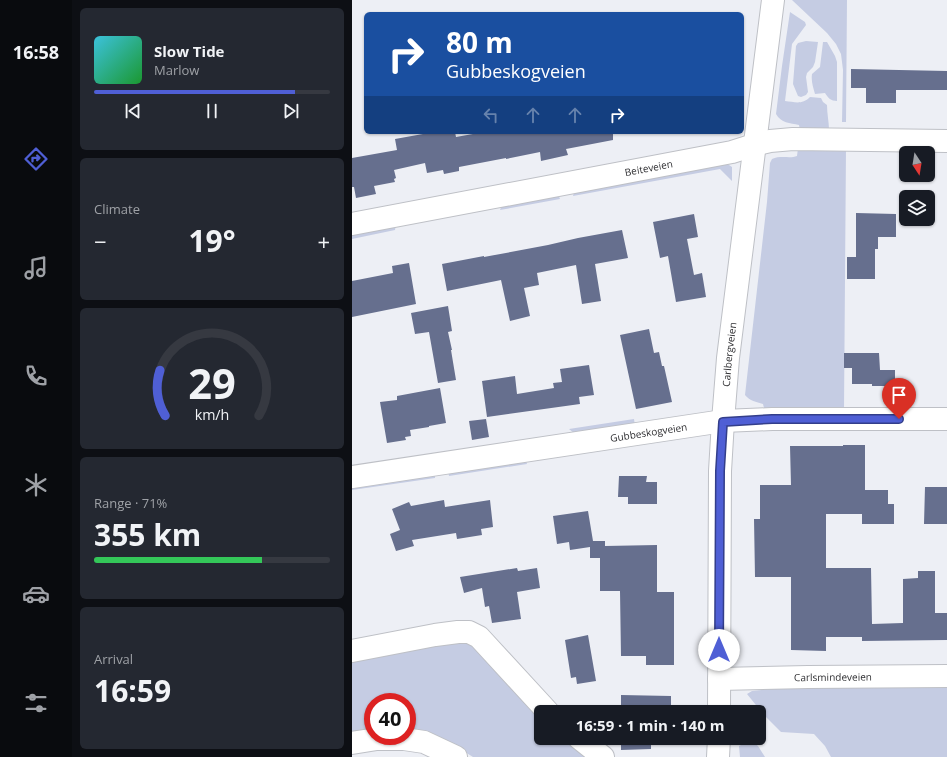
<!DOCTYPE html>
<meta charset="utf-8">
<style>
:root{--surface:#171b24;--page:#242831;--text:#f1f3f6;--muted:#9ea1a6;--line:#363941;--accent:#4f5fd5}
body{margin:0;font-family:"Open Sans",sans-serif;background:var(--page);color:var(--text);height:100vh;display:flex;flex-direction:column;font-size:15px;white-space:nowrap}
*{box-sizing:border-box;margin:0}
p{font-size:13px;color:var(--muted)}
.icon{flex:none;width:22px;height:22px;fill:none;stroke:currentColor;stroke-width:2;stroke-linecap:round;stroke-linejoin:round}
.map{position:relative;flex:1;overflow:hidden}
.side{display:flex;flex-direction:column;gap:8px;padding:8px;background:#0d0f14;width:280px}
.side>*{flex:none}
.hud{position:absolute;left:12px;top:12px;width:380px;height:122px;border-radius:6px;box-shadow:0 1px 3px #0004;background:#1a4fa0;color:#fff;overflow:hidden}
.needle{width:26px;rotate:168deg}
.tools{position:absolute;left:547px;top:146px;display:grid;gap:8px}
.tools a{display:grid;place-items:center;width:36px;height:36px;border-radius:6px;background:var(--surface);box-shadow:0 1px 3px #0004;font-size:20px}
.speed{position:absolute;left:12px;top:693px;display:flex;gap:8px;font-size:20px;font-weight:700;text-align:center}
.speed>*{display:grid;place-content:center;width:52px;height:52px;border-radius:50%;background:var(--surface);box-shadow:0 1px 3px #0004;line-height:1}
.speed .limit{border:6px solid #d22;background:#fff;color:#111}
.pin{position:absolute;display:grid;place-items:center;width:34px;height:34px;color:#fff;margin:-41px -17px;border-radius:50% 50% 50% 0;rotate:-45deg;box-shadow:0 0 4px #0007}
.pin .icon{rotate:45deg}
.me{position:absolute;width:44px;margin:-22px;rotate:0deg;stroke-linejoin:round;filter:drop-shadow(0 0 3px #0008)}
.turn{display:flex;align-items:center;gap:14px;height:84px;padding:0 16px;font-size:18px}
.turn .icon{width:52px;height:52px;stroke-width:2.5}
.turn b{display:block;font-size:28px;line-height:34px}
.lanes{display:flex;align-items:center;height:38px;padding:0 16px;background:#0003;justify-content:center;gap:20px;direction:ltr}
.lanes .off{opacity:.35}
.big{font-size:30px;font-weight:700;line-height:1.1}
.side .tile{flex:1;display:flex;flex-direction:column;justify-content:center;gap:6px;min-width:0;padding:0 14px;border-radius:6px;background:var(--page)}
.side .dial{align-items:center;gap:0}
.dial svg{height:104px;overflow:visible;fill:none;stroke:var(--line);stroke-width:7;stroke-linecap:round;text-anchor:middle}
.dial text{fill:var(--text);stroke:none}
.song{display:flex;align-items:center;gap:12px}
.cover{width:48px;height:48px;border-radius:6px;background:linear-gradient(135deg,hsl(190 70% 55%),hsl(130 70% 35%))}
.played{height:4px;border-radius:2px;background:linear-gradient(90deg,var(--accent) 85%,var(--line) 85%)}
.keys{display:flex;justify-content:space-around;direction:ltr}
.heat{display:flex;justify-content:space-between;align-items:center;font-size:22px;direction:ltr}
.charge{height:6px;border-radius:3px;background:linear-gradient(90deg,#34c759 71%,var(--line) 0)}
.trip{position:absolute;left:182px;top:705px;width:232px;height:40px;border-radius:6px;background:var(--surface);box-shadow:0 1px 3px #0004;font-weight:700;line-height:40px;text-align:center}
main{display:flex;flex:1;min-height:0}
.tabs{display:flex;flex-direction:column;width:72px;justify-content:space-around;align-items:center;background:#090b0e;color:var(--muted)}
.tabs .icon{width:28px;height:28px}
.tabs .current{color:var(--accent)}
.tabs b{font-size:18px;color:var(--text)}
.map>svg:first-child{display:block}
.green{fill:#c5cce3}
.building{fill:#666f8e}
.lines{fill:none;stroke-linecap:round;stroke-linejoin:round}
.minor-casing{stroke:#bec0c6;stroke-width:24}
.minor{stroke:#fff;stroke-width:22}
.route-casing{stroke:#333e8a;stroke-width:10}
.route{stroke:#4f5fd5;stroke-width:7}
.labels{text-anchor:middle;stroke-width:4;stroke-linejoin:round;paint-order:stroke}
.street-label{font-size:10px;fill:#2f2f32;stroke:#edeff5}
</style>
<main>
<nav class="tabs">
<b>16:58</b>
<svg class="icon current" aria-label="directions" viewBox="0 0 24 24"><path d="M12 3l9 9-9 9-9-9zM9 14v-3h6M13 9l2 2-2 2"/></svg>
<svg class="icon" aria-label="music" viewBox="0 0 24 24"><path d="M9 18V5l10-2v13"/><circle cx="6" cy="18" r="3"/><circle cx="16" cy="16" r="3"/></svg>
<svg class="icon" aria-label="phone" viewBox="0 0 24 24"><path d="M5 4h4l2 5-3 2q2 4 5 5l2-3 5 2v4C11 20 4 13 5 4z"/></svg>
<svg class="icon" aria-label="climate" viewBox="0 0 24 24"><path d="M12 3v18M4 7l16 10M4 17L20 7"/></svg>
<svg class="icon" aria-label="car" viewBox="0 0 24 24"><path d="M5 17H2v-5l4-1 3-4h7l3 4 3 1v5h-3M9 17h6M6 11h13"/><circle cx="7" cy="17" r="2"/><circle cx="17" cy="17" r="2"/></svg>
<svg class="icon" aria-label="filters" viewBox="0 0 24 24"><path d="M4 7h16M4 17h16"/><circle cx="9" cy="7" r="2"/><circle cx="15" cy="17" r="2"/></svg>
</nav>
<section class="side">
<div class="tile">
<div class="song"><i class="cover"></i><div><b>Slow Tide</b><p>Marlow</p></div></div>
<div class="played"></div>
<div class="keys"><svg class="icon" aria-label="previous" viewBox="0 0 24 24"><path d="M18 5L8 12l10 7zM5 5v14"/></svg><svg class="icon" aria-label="pause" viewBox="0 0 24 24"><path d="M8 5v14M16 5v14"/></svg><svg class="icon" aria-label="next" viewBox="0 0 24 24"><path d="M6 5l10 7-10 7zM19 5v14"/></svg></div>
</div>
<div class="tile"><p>Climate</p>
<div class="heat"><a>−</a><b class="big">19°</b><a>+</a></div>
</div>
<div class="tile dial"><svg viewBox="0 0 100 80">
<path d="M14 69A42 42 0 1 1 86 69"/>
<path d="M14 69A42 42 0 0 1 10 34" stroke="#4f5fd5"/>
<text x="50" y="56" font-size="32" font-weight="700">29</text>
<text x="50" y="72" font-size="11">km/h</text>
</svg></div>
<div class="tile"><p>Range · 71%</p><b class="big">355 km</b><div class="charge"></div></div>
<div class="tile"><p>Arrival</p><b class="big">16:59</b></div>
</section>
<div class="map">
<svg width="595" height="757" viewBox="0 0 595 757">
<rect width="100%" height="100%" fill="#edeff5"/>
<path class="green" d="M440,0H495L494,122H490L491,70L489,54L484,44L475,33Z
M438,12L453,22L454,25L440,44L433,101C443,102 450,105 458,97L469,98L471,102L475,105C475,114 477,122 477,130H448L447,125C438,123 429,123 424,114L430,66Z
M454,41L466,42L463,62L461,67L455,73L454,77L456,92L454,95L449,97L446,96L441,84L444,46L446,43Z
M471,42H475L483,56L485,62V101C479,101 476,98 473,93L463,94C461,87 459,81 460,74L468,67Z
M446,148H494L492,411L413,412L411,404C404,402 398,401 393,395L415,202L418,163L420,159C429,155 438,159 445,156Z
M374,163L380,167V181L368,169L221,196L223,189Z
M206,194L208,199L148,210L151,203Z
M44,224L43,230L0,239V232Z
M282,419L283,426L223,434L217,429Z
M173,458L175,464L97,476L96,470Z
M83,475V478L0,490V484Z
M77,642L119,643L189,713V738H218L241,757H121L97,742L55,730V702H21V730L0,734V657Z
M595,686V757H479L473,746L462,734L429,732L412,715L395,694L400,691L438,687Z
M399,740L406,746L413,757H388L387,746Z"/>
<path class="building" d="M499,69L595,71V90H544V103H514V88H499Z
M82,132H103L104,137L132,132H261V140L214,149L216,155L189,161L188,152L154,159V158L107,167V171L92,174L91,170L75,173L73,163L42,170L44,178L42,179L43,182L22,186L24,194L4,198L2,187H0V158L45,150L43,139Z
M504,213L544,214V237H526V249H523V279H495V257H504Z
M342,214L346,237L335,239L342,275L350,273L354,297L324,302L316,256L308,258L301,222Z
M270,230L276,258L243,264L249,301L230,304L224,265L185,273L187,285L172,288L178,316L158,321L149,280L95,291L90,264L132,256V257L196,245L226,238Z
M57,263L64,304L0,317V281L41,273L40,266Z
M96,306L100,331L96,332L100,350H99L104,380L86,383L77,332L63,334L59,313Z
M297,329L302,353L307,352L310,366H312L320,402L284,409L268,335Z
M492,353H527L528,370H543V386H520V384H500V368H492Z
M237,365L242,395L227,397L228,404L135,417L130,381L163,376L165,394L202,388L201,383L210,382L208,369Z
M88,388L94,423L77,426V427L58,430L59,436L53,437L54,440L35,443L28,402L45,400V396Z
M134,419L137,437L120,440L117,421Z
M491,445H513V490H536V504H542V524H510V514H474V568H519L520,624L551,623V579L566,578V571H583V613H595V640L510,641V637H474V651L439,650V577H403L402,519H408V485H439L438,446H491Z
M267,476H295L294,482H305V504H276V497H266Z
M573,487H595V524H572Z
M92,500L93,507L138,500L141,527L129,529L130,535L105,539L104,533L60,540L62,546L44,551L38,534L48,530L40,509L57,502L59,506Z
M236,511L241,541H253V546L305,545V592H322V665H294V656H269L268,591H248V558H238V547L218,550L217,542L205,544L201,516Z
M165,568L166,571L185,568L188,588L165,592L169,619L140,623L137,606L133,607L130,588L112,593L108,577Z
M236,635L244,681L225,684L224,677L219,678L213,640Z
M269,695L319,696V712H269Z
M269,738H299V749L269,750Z"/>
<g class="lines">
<g class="minor-casing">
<g id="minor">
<path id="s1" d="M0,224L380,152L402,145L418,141L441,139L595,141"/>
<path id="s2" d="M0,477L371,421L420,419H595"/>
<path d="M0,651L83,635L106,632H117L127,637L196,712"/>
<path id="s3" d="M367,679L456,677L595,676"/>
<path id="s4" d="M367,712L368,471L371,421L376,358L421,0"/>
<path d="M227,738L251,757"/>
<path d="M0,743L25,739H52L72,742L104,757"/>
<path d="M366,757L367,738"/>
</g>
</g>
<use href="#minor" class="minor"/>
</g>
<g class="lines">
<g class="route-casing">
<path id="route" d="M367,650L368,471L371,422L420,419H547"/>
</g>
<use href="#route" class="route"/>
</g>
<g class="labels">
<g class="street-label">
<text dy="4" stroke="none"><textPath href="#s1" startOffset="302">Beiteveien</textPath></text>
<text dy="4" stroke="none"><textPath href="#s4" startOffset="358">Carlbergveien</textPath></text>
<text dy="4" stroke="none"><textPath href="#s2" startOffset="300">Gubbeskogveien</textPath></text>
<text dy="4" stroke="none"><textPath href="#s3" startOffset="114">Carlsmindeveien</textPath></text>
</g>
</g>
</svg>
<div class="tools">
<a><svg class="needle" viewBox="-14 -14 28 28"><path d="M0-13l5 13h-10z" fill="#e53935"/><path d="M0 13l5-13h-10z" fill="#9ea1a6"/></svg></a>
<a><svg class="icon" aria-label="layers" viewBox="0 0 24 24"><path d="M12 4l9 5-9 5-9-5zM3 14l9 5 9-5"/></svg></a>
</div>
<div class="speed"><div class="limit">40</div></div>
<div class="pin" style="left:547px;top:419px;background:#d93025"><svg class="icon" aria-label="arrive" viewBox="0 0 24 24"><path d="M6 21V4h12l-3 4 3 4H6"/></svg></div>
<svg class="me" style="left:367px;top:650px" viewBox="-20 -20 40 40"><circle r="19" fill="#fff"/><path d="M0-13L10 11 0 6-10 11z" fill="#4f5fd5"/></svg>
<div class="trip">16:59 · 1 min · 140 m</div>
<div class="hud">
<div class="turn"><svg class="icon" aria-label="right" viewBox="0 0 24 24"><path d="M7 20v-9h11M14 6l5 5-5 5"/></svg><div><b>80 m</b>Gubbeskogveien</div></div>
<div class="lanes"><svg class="icon off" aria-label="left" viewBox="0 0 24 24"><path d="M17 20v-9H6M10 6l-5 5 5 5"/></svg><svg class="icon off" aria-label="ahead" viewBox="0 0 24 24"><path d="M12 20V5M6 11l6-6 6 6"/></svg><svg class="icon off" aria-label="ahead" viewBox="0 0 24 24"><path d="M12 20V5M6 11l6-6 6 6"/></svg><svg class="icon" aria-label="right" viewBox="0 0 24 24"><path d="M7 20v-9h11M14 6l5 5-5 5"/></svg></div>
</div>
</div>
</main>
